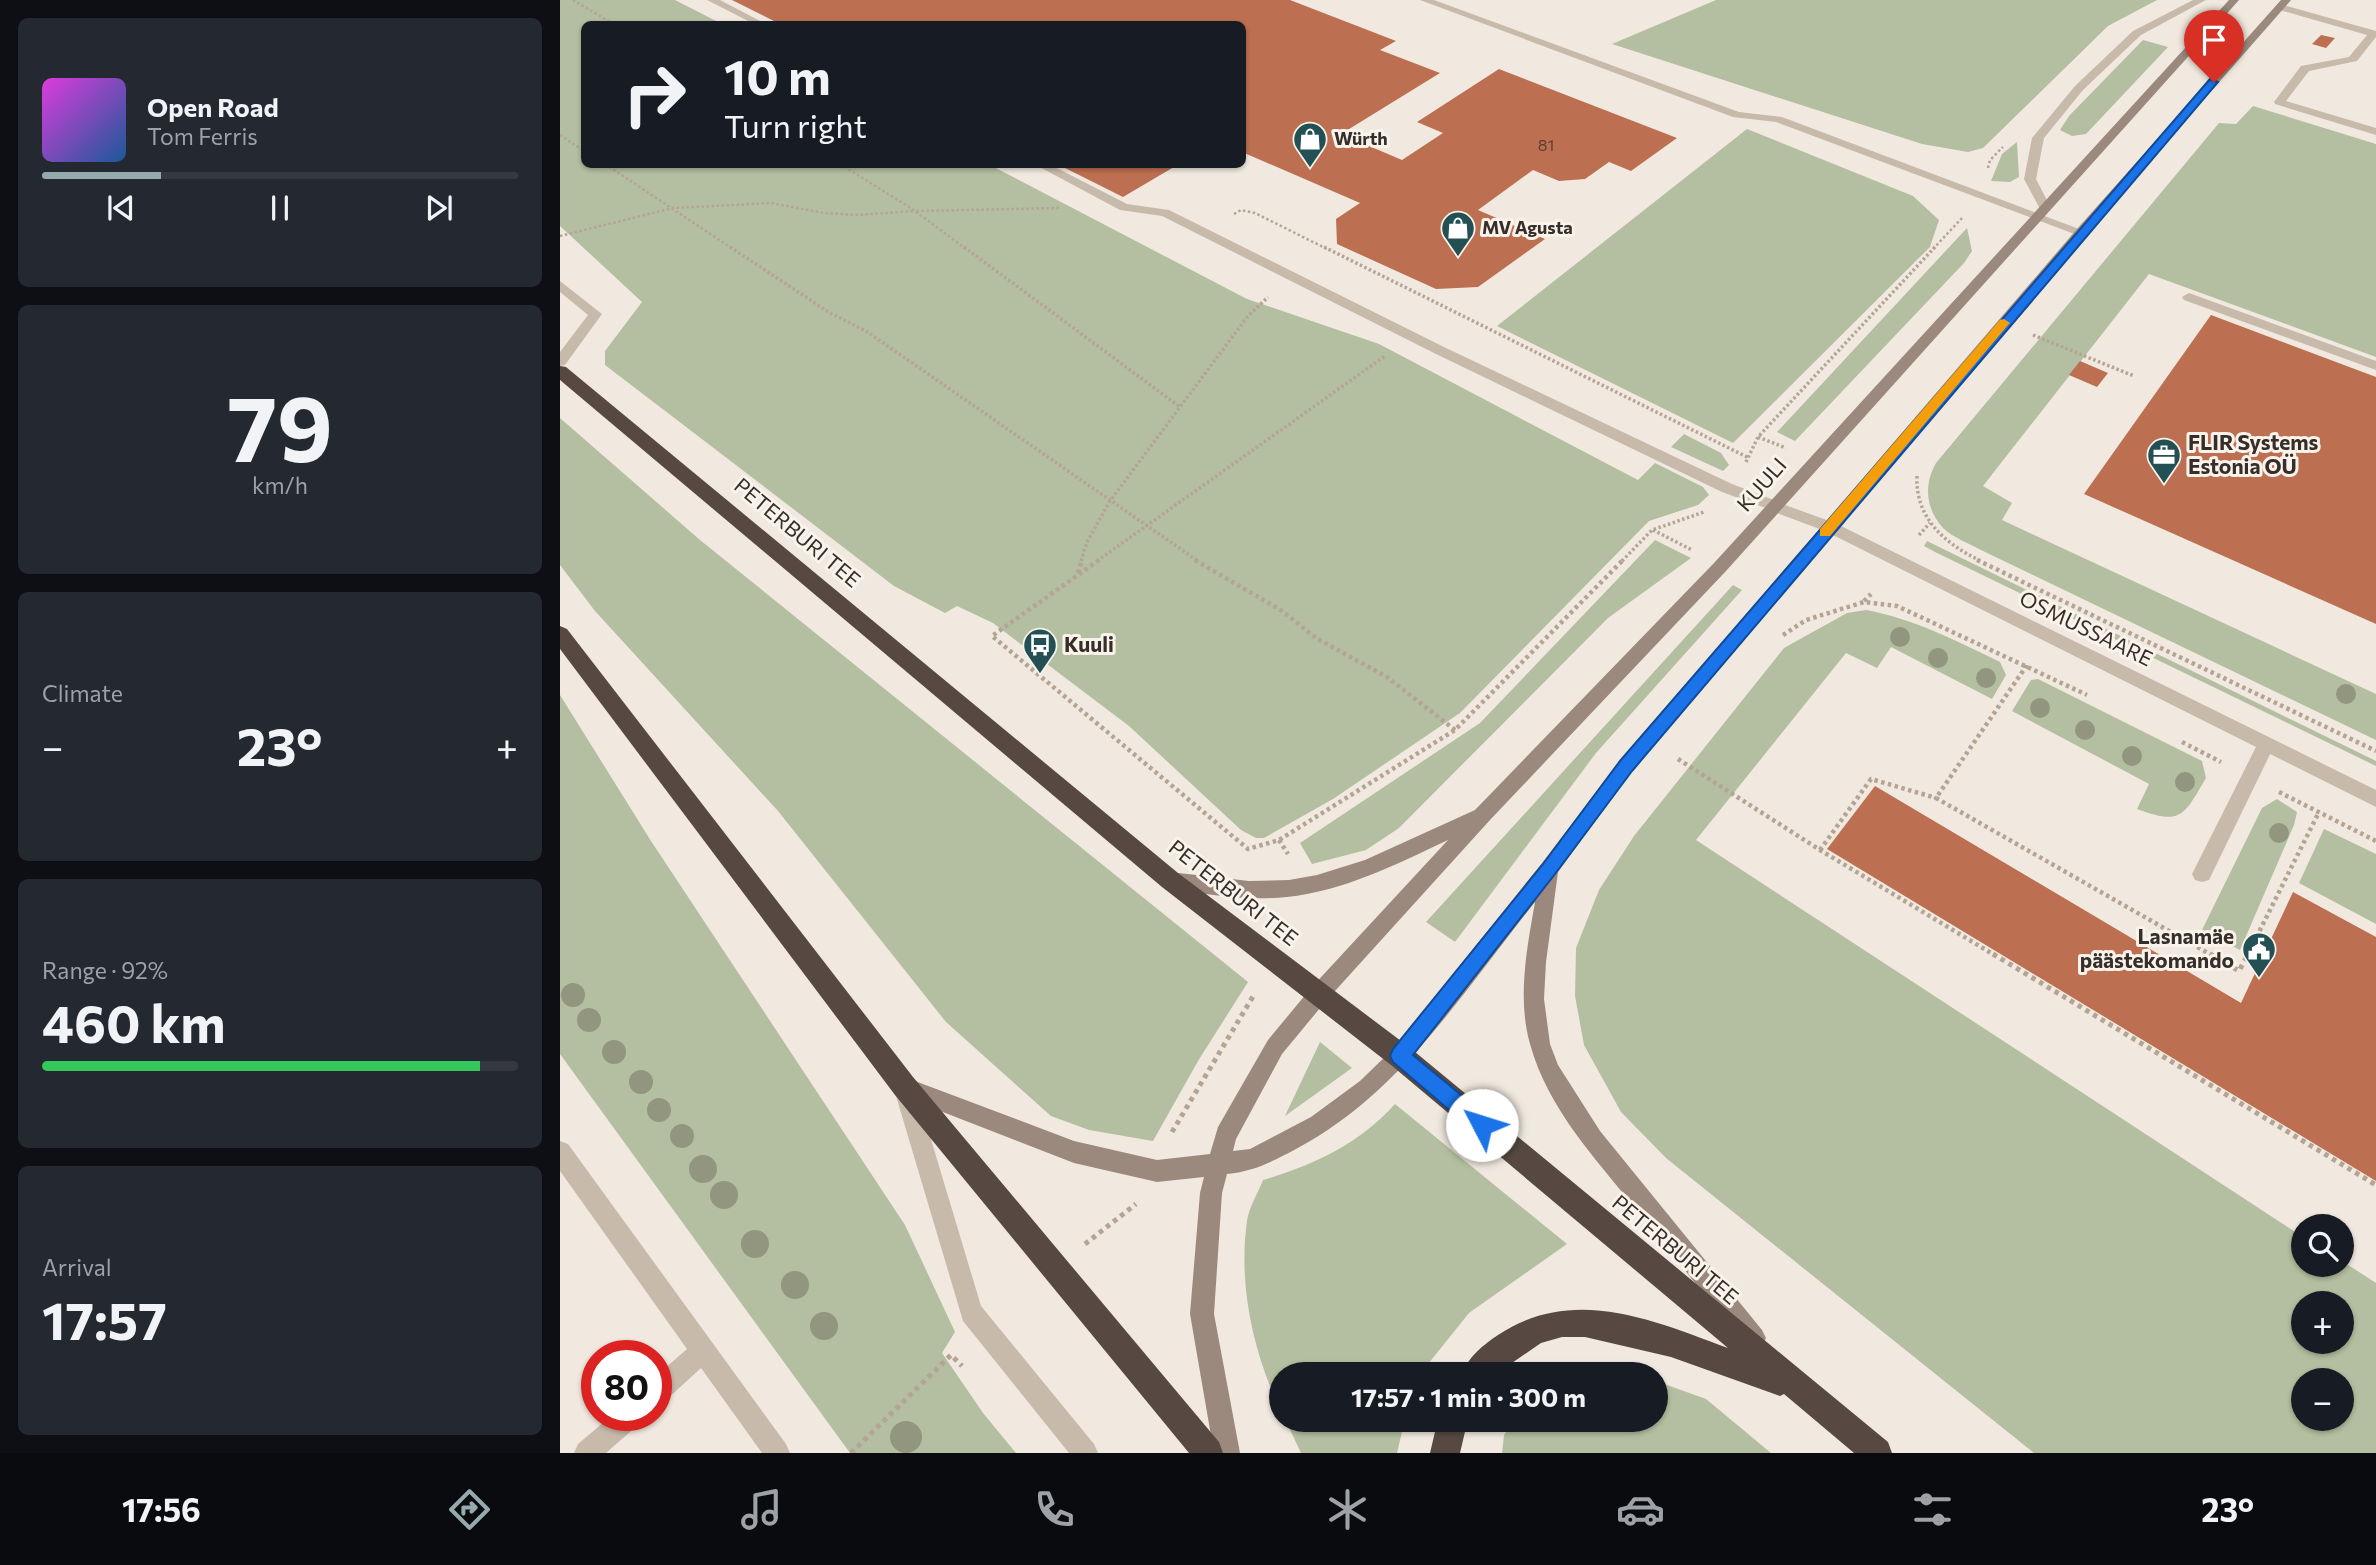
<!DOCTYPE html>
<meta charset="utf-8">
<style>
:root{--surface:#171b24;--page:#242831;--text:#f1f3f6;--muted:#9ea1a6;--line:#363941;--accent:#94aaae}
body{margin:0;font-family:Commissioner,sans-serif;background:var(--page);color:var(--text);height:100vh;display:flex;flex-direction:column;font-size:26px;white-space:nowrap}
*{box-sizing:border-box;margin:0}
p{font-size:23px;color:var(--muted)}
.icon{flex:none;width:38px;height:38px;fill:none;stroke:currentColor;stroke-width:2;stroke-linecap:round;stroke-linejoin:round}
.map{position:relative;flex:1;overflow:hidden}
.details{display:flex;flex-direction:column;gap:18px;padding:18px;background:#0d0f14;width:560px}
.details>*{flex:none}
.banner{position:absolute;left:21px;top:21px;width:665px;height:147px;border-radius:10px;box-shadow:0 2px 5px #0004;background:#171b24;color:var(--text);overflow:hidden}
.fabs{position:absolute;left:1731px;top:1214px;display:grid;gap:14px}
.fabs a{display:grid;place-items:center;width:63px;height:63px;border-radius:50%;background:var(--surface);box-shadow:0 2px 5px #0004;font-size:35px}
.speed{position:absolute;left:21px;top:1340px;display:flex;gap:14px;font-size:35px;font-weight:700;text-align:center}
.speed>*{display:grid;place-content:center;width:91px;height:91px;border-radius:50%;background:var(--surface);box-shadow:0 2px 5px #0004;line-height:1}
.speed .limit{border:10px solid #d22;background:#fff;color:#111}
.pin{position:absolute;display:grid;place-items:center;width:60px;height:60px;color:#fff;margin:-72px -30px;border-radius:50% 50% 50% 0;rotate:-45deg;box-shadow:0 0 7px #0007}
.pin .icon{rotate:45deg}
.me{position:absolute;width:77px;margin:-38px;rotate:310deg;stroke-linejoin:round;filter:drop-shadow(0 0 5px #0008)}
.turn{display:flex;align-items:center;gap:24px;height:147px;padding:0 28px;font-size:32px}
.turn .icon{width:91px;height:91px;stroke-width:2.5}
.turn b{display:block;font-size:49px;line-height:60px}
.big{font-size:52px;font-weight:700;line-height:1.1}
.details .widget{flex:1;display:flex;flex-direction:column;justify-content:center;gap:10px;min-width:0;padding:0 24px;border-radius:10px;background:var(--page)}
.details .dial{align-items:center;gap:0}
.dial b{font-size:91px;line-height:1}
.song{display:flex;align-items:center;gap:21px}
.cover{width:84px;height:84px;border-radius:10px;background:linear-gradient(135deg,hsl(300 70% 55%),hsl(210 70% 35%))}
.played{height:7px;border-radius:4px;background:linear-gradient(90deg,var(--accent) 25%,var(--line) 25%)}
.keys{display:flex;justify-content:space-around;direction:ltr}
.heat{display:flex;justify-content:space-between;align-items:center;font-size:38px;direction:ltr}
.charge{height:10px;border-radius:5px;background:linear-gradient(90deg,#34c759 92%,var(--line) 0)}
.trip{position:absolute;left:709px;top:1362px;width:399px;height:70px;border-radius:35px;background:var(--surface);box-shadow:0 2px 5px #0004;font-weight:700;line-height:70px;text-align:center}
.dock{display:flex;height:112px;justify-content:space-around;align-items:center;background:#090b0e;color:var(--muted)}
.dock .icon{width:49px;height:49px}
.dock .current{color:var(--accent)}
.dock b{font-size:32px;color:var(--text)}
main{display:flex;flex:1;min-height:0}
.map>svg:first-child{display:block}
.green{fill:#b3bfa0;fill-rule:evenodd}
.building{fill:#bd6f51}
.lines{fill:none;stroke-linecap:round;stroke-linejoin:round}
.path-far3{stroke:#b4a496;stroke-width:2.5;stroke-dasharray:2.5 2.5;stroke-linecap:butt}
.path-far2{stroke:#b4a496;stroke-width:3.5;stroke-dasharray:2.5 2.5;stroke-linecap:butt}
.path-far1{stroke:#b4a496;stroke-width:4.5;stroke-dasharray:3.5 3.5;stroke-linecap:butt}
.path{stroke:#b4a496;stroke-width:5;stroke-dasharray:4.5 4.5;stroke-linecap:butt}
.lane{fill:#c8baab;fill-rule:evenodd}
.street{fill:#c8baab;fill-rule:evenodd}
.secondary{fill:#9c897d;fill-rule:evenodd}
.highway{fill:#574942;fill-rule:evenodd}
.tree{fill:#92967e}
.route{fill:#1a73e8;stroke:#114b97;stroke-width:2}
.slow{fill:#f59e0b}
.labels{text-anchor:middle;stroke-width:6;stroke-linejoin:round;paint-order:stroke}
.far-number-label{font-size:16px;fill:#583e34}
.far-poi-label{font-size:18px;font-weight:bold;fill:#372e2a;stroke:#f9f3eb;text-anchor:start}
.poi-label{font-size:21px;font-weight:bold;fill:#372e2a;stroke:#f9f3eb;text-anchor:start}
.street-label{font-size:21px;fill:#372e2a;stroke:#f9f3eb}
</style>
<main>
<section class="details">
<div class="widget">
<div class="song"><i class="cover"></i><div><b>Open Road</b><p>Tom Ferris</p></div></div>
<div class="played"></div>
<div class="keys"><svg class="icon" aria-label="previous" viewBox="0 0 24 24"><path d="M18 5L8 12l10 7zM5 5v14"/></svg><svg class="icon" aria-label="pause" viewBox="0 0 24 24"><path d="M8 5v14M16 5v14"/></svg><svg class="icon" aria-label="next" viewBox="0 0 24 24"><path d="M6 5l10 7-10 7zM19 5v14"/></svg></div>
</div>
<div class="widget dial"><b>79</b><p>km/h</p></div>
<div class="widget"><p>Climate</p>
<div class="heat"><a>−</a><b class="big">23°</b><a>+</a></div>
</div>
<div class="widget"><p>Range · 92%</p><b class="big">460 km</b><div class="charge"></div></div>
<div class="widget"><p>Arrival</p><b class="big">17:57</b></div>
</section>
<div class="map">
<svg width="1816" height="1453" viewBox="0 0 1816 1453">
<rect width="100%" height="100%" fill="#f1e9df"/>
<path class="green" d="M0,0H115L162,24H24V164L430,165L687,299L819,344L1078,480L1095,463L1143,487L1149,495L1138,505L1089,521L900,713L773,799L704,838H696L681,830L569,726L433,623L397,606L385,613L334,586L45,365V351L82,302L0,226Z
M1156,0H1597L1548,26L1423,148L1408,152L1362,144L1052,44Z
M1583,40L1608,47L1526,134L1512,136L1500,130L1509,116Z
M1693,106L1816,144V357L1589,274L1423,486L1452,503L1442,520L1816,694V740L1421,550C1410,544 1392,537 1383,528C1365,508 1364,484 1376,463L1659,123L1676,124Z
M1187,129L1353,196L1379,220L1370,247L1173,443L937,326Z
M1457,142L1459,177L1450,182L1431,181L1442,154Z
M1407,228L1412,251L1404,263L1235,441L1217,432Z
M0,418L140,540L688,982L638,1061L593,1141L529,1130L491,1116L386,1022L218,811L35,611L0,565Z
M1124,434L1161,453L1169,465L1163,471L1111,447Z
M1095,540L1131,558L1048,618L839,828L806,850L752,864L740,843L920,723Z
M1367,541L1816,761V766L1375,552L1364,546Z
M1173,585L1182,590L1036,753L895,942L866,922Z
M1306,610C1354,619 1397,641 1440,662L1446,675L1432,699L1331,647L1317,668L1286,653L1136,840L1743,1237V1265H1782V1261L1816,1283V1453H1474L1106,1158L1061,1112L1024,1045L1015,996L1016,948L1039,890L1074,836L1224,648L1287,613ZM1743,1304H1782V1342H1743ZM1743,1381H1782V1419H1743Z
M1478,679L1642,761L1646,778C1624,815 1622,826 1577,809L1589,784L1452,711L1471,680Z
M0,695L91,841L345,1225L395,1332L382,1353L423,1413L456,1453H290L0,1054Z
M1717,799L1737,812L1734,825L1680,950L1642,930L1702,808Z
M1764,829L1816,854V924L1739,883Z
M760,1042L792,1068L725,1116Z
M835,1104L1007,1244L909,1313L860,1374H721V1411C693,1353 678,1285 687,1221C689,1207 698,1193 703,1180C754,1165 799,1144 835,1104Z
M1096,1381L1146,1399L1211,1453H942L944,1435L957,1419H1096Z
M725,1419H845L837,1453H741Z"/>
<path class="building" d="M172,0H730L836,41L820,50L880,73L781,134L842,160L883,133L857,122L939,69L1117,138L1071,171L1049,162L1025,179L999,181L973,170L918,210L985,239L918,287L876,289L777,244L776,219L800,203L682,152V24H220Z
M1761,35L1775,38L1766,48L1752,44Z
M497,164H619L563,197Z
M1651,315L1816,377V624L1524,494Z
M1520,361L1548,373L1537,387L1509,375Z
M1315,786L1681,1003L1733,892L1816,937V1181L1267,849Z"/>
<g class="lines">
<path class="path-far3" d="M13,0L53,24
M0,135L24,151
M45,164L173,249
M280,164L354,210
M1428,168L1430,160L1443,147
M674,214L681,210L695,213L767,249
M0,236L113,208L211,203L264,213L298,215L355,211
M406,249L355,211L500,208
M1373,249L1402,218"/>
<path class="path-far2" d="M170,247L270,313L306,331L638,561
M404,247L620,407
M764,247L1189,458
M1473,335L1574,376
M1198,437L1226,448
M1186,462L1198,437L1375,247
M1357,476C1355,518 1385,544 1421,561
M1093,530L1132,550
M1359,535L1370,523
M521,561L527,542L550,501L687,317L708,297
M537,561L825,356
M1062,561L1092,530L1144,512"/>
<path class="path-far1" d="M539,560L432,636L688,849L719,840L895,730L1063,560
M635,560L722,611L756,638L827,677L895,730
M1417,560L1816,751
M518,573L522,560
M1304,601L1311,594
M1223,635L1246,620L1304,602L1337,606L1527,695
M1467,665L1376,798L1653,956
M1622,742L1661,762
M1118,759L1260,850L1436,956
M1719,792L1816,841
M719,840L728,854
M1260,850L1311,779L1376,798
M1687,956L1759,812"/>
<path class="path" d="M1433,954L1816,1185
M1650,954L1679,971L1688,954
M612,1132L695,993
M525,1244L576,1204
M291,1453L391,1355L402,1366"/>
<path class="lane" d="M147,0H160L206,24H194Z
M860,0H874L1179,112L1222,117L1527,232L1517,235L1216,122L1173,117Z
M1633,0H1646L1581,35L1523,90L1484,138L1476,179L1490,206L1480,209L1464,179L1472,138L1515,86L1573,31Z
M1720,4L1816,31V37L1797,61L1749,71L1726,101L1816,128V135L1715,104L1714,102L1741,66L1789,57L1807,35L1716,9L1715,7Z
M474,164H489L567,204L609,210L884,347L1172,484L1219,502L1222,506L1214,511L1162,492L874,353L602,216L560,210Z
M0,281L42,314L5,365L0,366V352L28,315L0,292Z
M1629,293L1816,361V370L1624,300L1622,297Z
M1706,737L1712,739L1715,744L1649,880L1642,882L1635,880L1632,874L1635,868L1700,739Z
M347,1085L355,1089L358,1096L421,1306L534,1444L538,1453H509L403,1321L336,1096L339,1089Z
M0,1141L8,1144L226,1444L230,1453H202L141,1368L105,1401L96,1404V1376L127,1349L0,1171Z
M51,1416H81L78,1425L46,1453H14L18,1444Z"/>
<path class="street" d="M1214,501L1275,523L1816,790V807L1265,531L1209,510L1206,506L1209,502Z"/>
<path class="secondary" d="M1669,0H1679L1166,571L930,820L765,1002L722,1054L676,1139L673,1151L690,1149L751,1117L800,1081L833,1049L982,863L1060,761L1517,229L1721,0H1731L1525,235L1072,771L998,872L986,962L984,999L990,1044L998,1065L1040,1131L1202,1330L1206,1338L1202,1346L1194,1350L1186,1346C1149,1301 1113,1255 1076,1209C1035,1158 988,1109 970,1044C957,998 967,948 975,902C903,992 840,1094 736,1149C711,1162 695,1171 667,1174L662,1193L654,1314L680,1453H654L630,1314L640,1193L644,1177L597,1182L514,1163L339,1095L336,1088L339,1081L347,1078L514,1141L597,1160L650,1154L658,1127L708,1040L751,988L888,840C837,864 784,891 727,897C688,901 649,895 610,888L603,886L600,880L603,874L610,872L689,881L729,880L757,875L805,860L915,810L1154,563Z"/>
<path class="highway" d="M0,366L6,367L618,873L849,1047L1328,1442L1332,1453H1294L1224,1394L1220,1396L1111,1357L1025,1337H1002L981,1343L936,1374H902C908,1357 923,1345 938,1335C1013,1285 1092,1320 1168,1348L831,1065L602,887L0,380Z
M0,626L7,629L353,1077L659,1442L663,1453H629L335,1095L0,649Z
M878,1419H908L900,1453H870Z"/>
</g>
<g class="tree">
<circle cx="1340" cy="637" r="10"/>
<circle cx="1378" cy="658" r="10"/>
<circle cx="1426" cy="678" r="10"/>
<circle cx="1786" cy="694" r="10"/>
<circle cx="1480" cy="708" r="10"/>
<circle cx="1525" cy="730" r="10"/>
<circle cx="1572" cy="756" r="10"/>
<circle cx="1625" cy="782" r="10"/>
<circle cx="1719" cy="833" r="10"/>
<circle cx="13" cy="995" r="12"/>
<circle cx="29" cy="1020" r="12"/>
<circle cx="54" cy="1052" r="12"/>
<circle cx="81" cy="1082" r="12"/>
<circle cx="99" cy="1110" r="12"/>
<circle cx="122" cy="1136" r="12"/>
<circle cx="143" cy="1169" r="14"/>
<circle cx="164" cy="1195" r="14"/>
<circle cx="195" cy="1244" r="14"/>
<circle cx="235" cy="1285" r="14"/>
<circle cx="264" cy="1326" r="14"/>
<circle cx="346" cy="1437" r="16"/>
</g>
<path class="route" d="M1650,79L1658,82L1072,771L995,874L853,1055L929,1118L932,1125L929,1132L922,1135L915,1132L833,1062L830,1056L833,1049L983,864L1060,761Z"/>
<path class="slow" d="M1444,319L1450,323L1448,325L1270,536H1260V529L1440,320Z"/>
<defs>
<g id="shop-pin" transform="scale(1.75)"><path d="M0 17L-7.5 6A9.5 9.5 0 1 1 7.5 6Z" fill="#225055" stroke="#f9f3eb"/><path d="M-5-2.5h2.3a2.7 3.5 0 0 1 5.4 0H5L5.5 6h-11ZM-1.5-2.5h3a1.5 2.3 0 0 0-3 0Z" fill="#fff"/></g>
<g id="office-pin" transform="scale(1.75)"><path d="M0 17L-7.5 6A9.5 9.5 0 1 1 7.5 6Z" fill="#225055" stroke="#f9f3eb"/><path d="M-6-3h4V-5.5h4V-3h4V5H-6ZM-1-4.5V-3h2v-1.5ZM-6 0V1H6V0Z" fill="#fff"/></g>
<g id="bus-pin" transform="scale(1.75)"><path d="M0 17L-7.5 6A9.5 9.5 0 1 1 7.5 6Z" fill="#225055" stroke="#f9f3eb"/><path d="M-5-6H5V4H4V6H2V4H-2V6H-4V4H-5ZM-3.5-4V0h7V-4ZM-3.5 1.2v1.5H-2V1.2ZM2 1.2v1.5H3.5V1.2Z" fill="#fff"/></g>
<g id="civic-pin" transform="scale(1.75)"><path d="M0 17L-7.5 6A9.5 9.5 0 1 1 7.5 6Z" fill="#225055" stroke="#f9f3eb"/><path d="M-.6-6.5H3V-4.5H.6V-3L4-1V1h2V6H-6V1h2V-1L-.6-3ZM-1.2 2.5V6h2.4V2.5Z" fill="#fff"/></g>
</defs>
<g fill-rule="evenodd">
<use href="#shop-pin" x="750" y="139"/>
<use href="#shop-pin" x="898" y="228"/>
<use href="#office-pin" x="1604" y="455"/>
<use href="#bus-pin" x="480" y="645"/>
<use href="#civic-pin" x="1699" y="949"/>
</g>
<g class="labels">
<g class="far-number-label">
<text x="986" y="151">81</text>
</g>
<g class="far-poi-label">
<text x="774" y="145">Würth</text>
<text x="922" y="234">MV Agusta</text>
</g>
<g class="poi-label">
<text x="1628" y="450">FLIR Systems<tspan x="1628" dy="24">Estonia OÜ</tspan></text>
<text x="504" y="652">Kuuli</text>
<text x="1674" y="944" text-anchor="end">Lasnamäe<tspan x="1674" dy="24">päästekomando</tspan></text>
</g>
<g class="street-label">
<text transform="translate(1202 485) rotate(-49)" y="7">KUULI</text>
<text transform="translate(237 533) rotate(40)" y="7">PETERBURI TEE</text>
<text transform="translate(1526 629) rotate(26)" y="7">OSMUSSAARE</text>
<text transform="translate(673 893) rotate(38)" y="7">PETERBURI TEE</text>
<text transform="translate(1115 1250) rotate(40)" y="7">PETERBURI TEE</text>
</g>
</g>
</svg>
<div class="fabs">
<a><svg class="icon" aria-label="search" viewBox="0 0 24 24"><circle cx="10" cy="10" r="6"/><path d="M15 15l6 6"/></svg></a>
<a>+</a>
<a>−</a>
</div>
<div class="speed"><div class="limit">80</div></div>
<div class="pin" style="left:1654px;top:82px;background:#d93025"><svg class="icon" aria-label="arrive" viewBox="0 0 24 24"><path d="M6 21V4h12l-3 4 3 4H6"/></svg></div>
<svg class="me" style="left:922px;top:1125px" viewBox="-20 -20 40 40"><circle r="19" fill="#fff"/><path d="M0-13L10 11 0 6-10 11z" fill="#1a73e8"/></svg>
<div class="trip">17:57 · 1 min · 300 m</div>
<div class="banner">
<div class="turn"><svg class="icon" aria-label="right" viewBox="0 0 24 24"><path d="M7 20v-9h11M14 6l5 5-5 5"/></svg><div><b>10 m</b>Turn right</div></div>
</div>
</div>
</main>
<nav class="dock">
<b>17:56</b>
<svg class="icon current" aria-label="directions" viewBox="0 0 24 24"><path d="M12 3l9 9-9 9-9-9zM9 14v-3h6M13 9l2 2-2 2"/></svg>
<svg class="icon" aria-label="music" viewBox="0 0 24 24"><path d="M9 18V5l10-2v13"/><circle cx="6" cy="18" r="3"/><circle cx="16" cy="16" r="3"/></svg>
<svg class="icon" aria-label="phone" viewBox="0 0 24 24"><path d="M5 4h4l2 5-3 2q2 4 5 5l2-3 5 2v4C11 20 4 13 5 4z"/></svg>
<svg class="icon" aria-label="climate" viewBox="0 0 24 24"><path d="M12 3v18M4 7l16 10M4 17L20 7"/></svg>
<svg class="icon" aria-label="car" viewBox="0 0 24 24"><path d="M5 17H2v-5l4-1 3-4h7l3 4 3 1v5h-3M9 17h6M6 11h13"/><circle cx="7" cy="17" r="2"/><circle cx="17" cy="17" r="2"/></svg>
<svg class="icon" aria-label="filters" viewBox="0 0 24 24"><path d="M4 7h16M4 17h16"/><circle cx="9" cy="7" r="2"/><circle cx="15" cy="17" r="2"/></svg>
<b>23°</b>
</nav>
